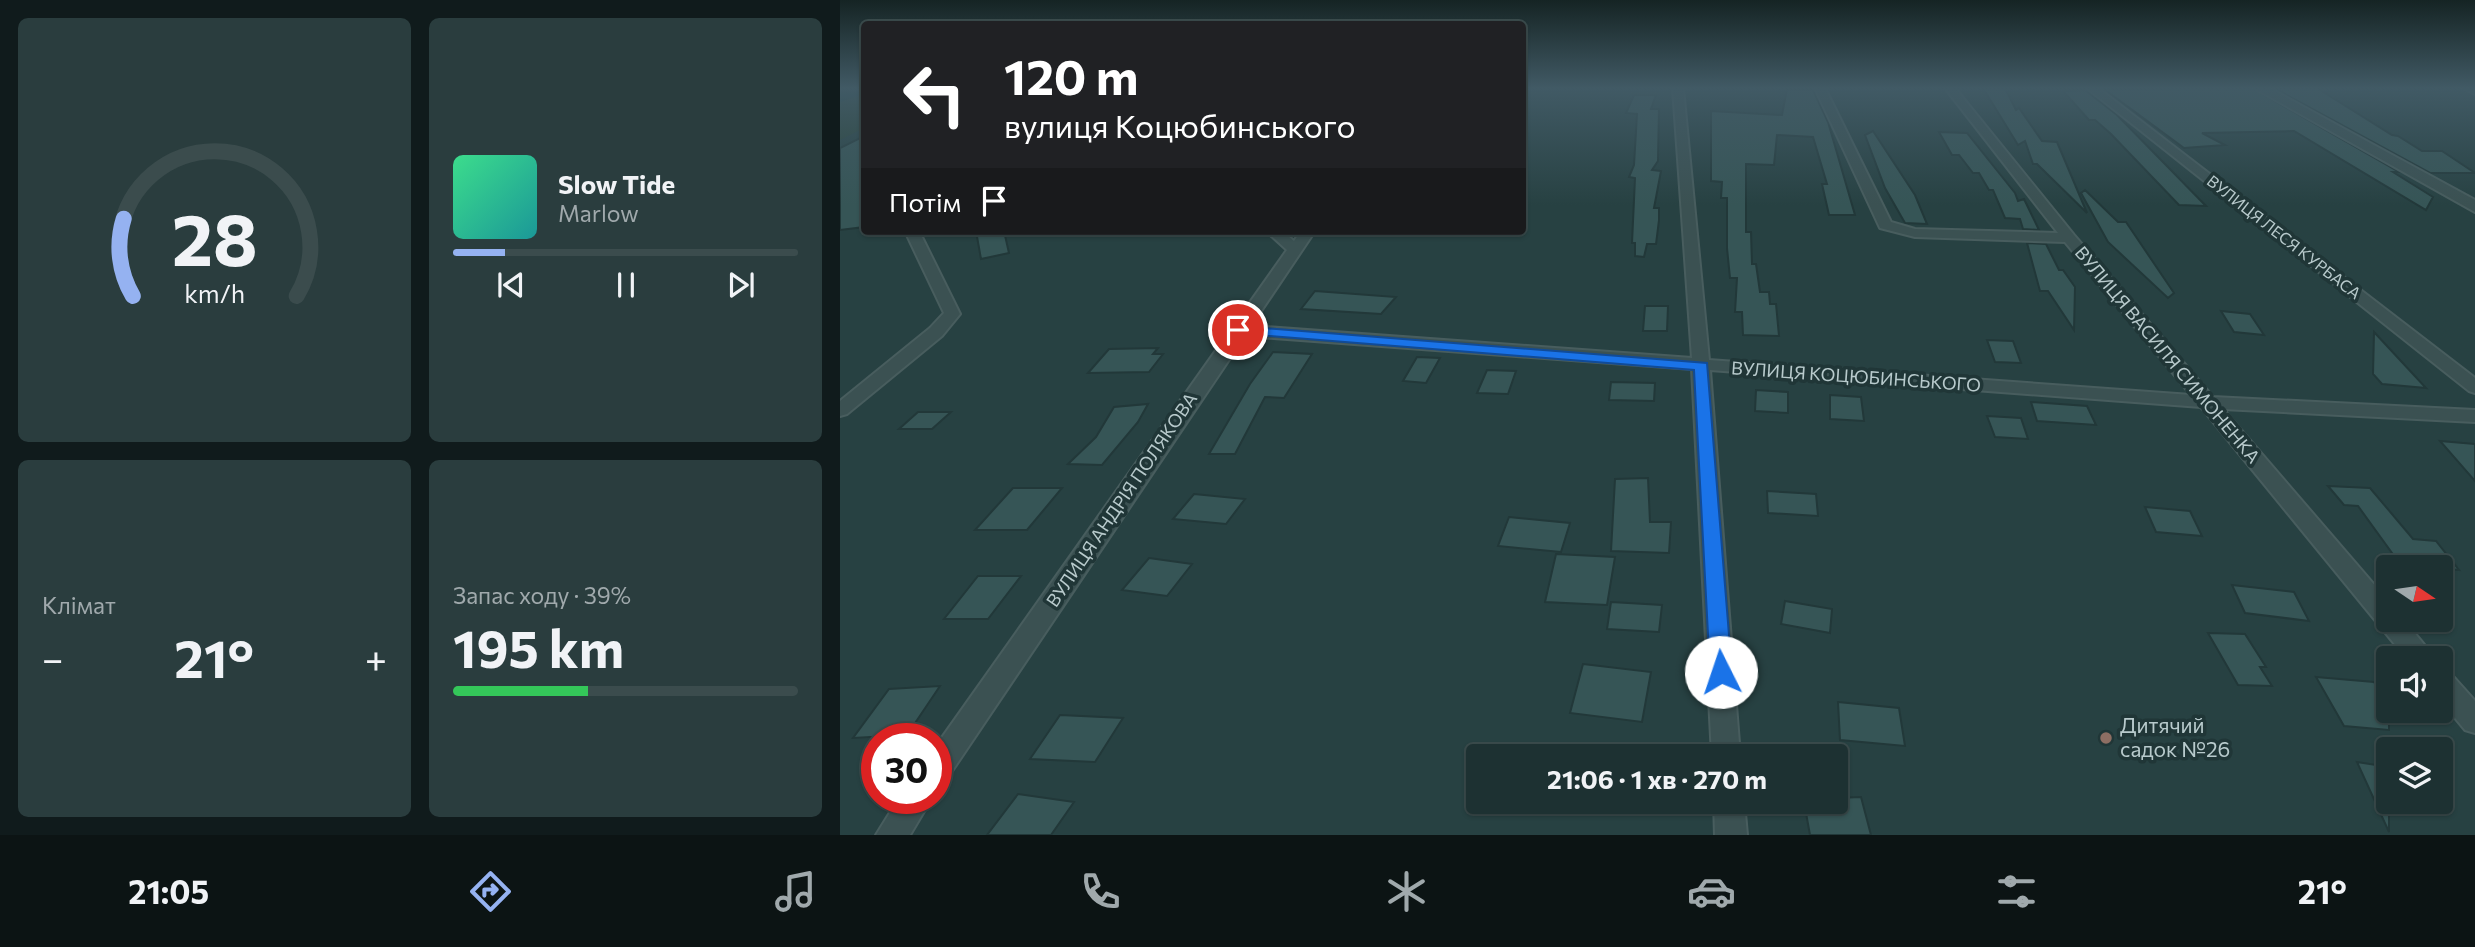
<!DOCTYPE html>
<html lang="uk">
<meta charset="utf-8">
<style>
:root{--surface:#1d3132;--page:#2a3d3e;--text:#f1f3f6;--muted:#a0a9ac;--line:#3b4c4d;--accent:#95b2f1}
body{margin:0;font-family:Commissioner,sans-serif;background:var(--page);color:var(--text);height:100vh;display:flex;flex-direction:column;font-size:26px;white-space:nowrap}
*{box-sizing:border-box;margin:0}
p{font-size:23px;color:var(--muted)}
.icon{flex:none;width:38px;height:38px;fill:none;stroke:currentColor;stroke-width:2;stroke-linecap:round;stroke-linejoin:round}
.map{position:relative;flex:1;overflow:hidden}
.sheet{display:flex;flex-direction:column;gap:18px;padding:18px;background:#101b1c;width:840px}
.sheet>*{flex:none}
.top-card{position:absolute;left:21px;top:21px;width:665px;height:214px;border-radius:7px;box-shadow:0 2px 5px #0004,0 0 0 2px var(--line);background:#202124;color:#fff;overflow:hidden}
.needle{width:46px;rotate:103deg}
.tools{position:absolute;left:1536px;top:555px;display:grid;gap:14px}
.tools a{display:grid;place-items:center;width:77px;height:77px;border-radius:7px;background:var(--surface);box-shadow:0 2px 5px #0004,0 0 0 2px var(--line);font-size:35px}
.speed{position:absolute;left:21px;top:723px;display:flex;gap:14px;font-size:35px;font-weight:700;text-align:center}
.speed>*{display:grid;place-content:center;width:91px;height:91px;border-radius:50%;background:var(--surface);box-shadow:0 2px 5px #0004,0 0 0 2px var(--line);line-height:1}
.speed .limit{border:10px solid #d22;background:#fff;color:#111}
.pin{position:absolute;display:grid;place-items:center;width:60px;height:60px;color:#fff;margin:-30px;border:4px solid #fff;border-radius:50%;box-shadow:0 2px 7px #0007}
.me{position:absolute;width:77px;margin:-38px;rotate:356deg;stroke-linejoin:round;filter:drop-shadow(0 0 5px #0008)}
.turn{display:flex;align-items:center;gap:24px;height:147px;padding:0 28px;font-size:32px}
.turn .icon{width:91px;height:91px;stroke-width:2.5}
.turn b{display:block;font-size:49px;line-height:60px}
.then{display:flex;align-items:center;height:66px;padding:0 28px;background:#0003;gap:14px;font-size:26px}
.big{font-size:52px;font-weight:700;line-height:1.1}
.sheet .widget{flex:1;display:flex;flex-direction:column;justify-content:center;gap:10px;min-width:0;padding:0 24px;border-radius:10px;background:var(--page)}
.sheet .dial{align-items:center;gap:0}
.dial svg{height:182px;overflow:visible;fill:none;stroke:var(--line);stroke-width:7;stroke-linecap:round;text-anchor:middle}
.dial text{fill:var(--text);stroke:none}
.song{display:flex;align-items:center;gap:21px}
.cover{width:84px;height:84px;border-radius:10px;background:linear-gradient(135deg,hsl(150 70% 55%),hsl(180 70% 35%))}
.played{height:7px;border-radius:4px;background:linear-gradient(90deg,var(--accent) 15%,var(--line) 15%)}
.keys{display:flex;justify-content:space-around;direction:ltr}
.heat{display:flex;justify-content:space-between;align-items:center;font-size:38px;direction:ltr}
.charge{height:10px;border-radius:5px;background:linear-gradient(90deg,#34c759 39%,var(--line) 0)}
.sheet .tiles{flex:1;display:grid;gap:18px;grid-template-columns:repeat(2,1fr)}
.trip{position:absolute;left:626px;top:744px;width:382px;height:70px;border-radius:7px;background:var(--surface);box-shadow:0 2px 5px #0004,0 0 0 2px var(--line);font-weight:700;line-height:70px;text-align:center}
.tab-bar{display:flex;height:112px;justify-content:space-around;align-items:center;background:#0c1414;color:var(--muted)}
.tab-bar .icon{width:49px;height:49px}
.tab-bar .active{color:var(--accent)}
.tab-bar b{font-size:32px;color:var(--text)}
main{display:flex;flex:1;min-height:0}
.map>svg:first-child{display:block}
.green{fill:#294338}
.lines{fill:none;stroke-linecap:round;stroke-linejoin:round}
.river{fill:#193e41;fill-rule:evenodd}
.building{fill:#365556;stroke:#223839;stroke-width:2}
.minor-casing{stroke:#485d5e;stroke-width:4}
.tertiary-casing{stroke:#485d5e;stroke-width:4}
.minor{fill:#3b5152;fill-rule:evenodd}
.tertiary{fill:#3b5152;fill-rule:evenodd}
.route{fill:#1a73e8;stroke:#114b97;stroke-width:2}
.education-dot{fill:#8d6e63;stroke:#203637;stroke-width:2.5}
.labels{text-anchor:middle;stroke-width:7;stroke-linejoin:round;paint-order:stroke}
.far-street-label{font-size:16px;fill:#b8cacc;stroke:#203637}
.street-label{font-size:18px;fill:#b8cacc;stroke:#203637}
.near-poi-label{font-size:21px;fill:#b8cacc;stroke:#203637;text-anchor:start}
</style>
<main>
<section class="sheet">
<div class="tiles">
<div class="widget dial"><svg viewBox="0 0 100 80">
<path d="M14 69A42 42 0 1 1 86 69"/>
<path d="M14 69A42 42 0 0 1 10 35" stroke="#95b2f1"/>
<text x="50" y="56" font-size="32" font-weight="700">28</text>
<text x="50" y="72" font-size="11">km/h</text>
</svg></div>
<div class="widget">
<div class="song"><i class="cover"></i><div><b>Slow Tide</b><p>Marlow</p></div></div>
<div class="played"></div>
<div class="keys"><svg class="icon" aria-label="previous" viewBox="0 0 24 24"><path d="M18 5L8 12l10 7zM5 5v14"/></svg><svg class="icon" aria-label="pause" viewBox="0 0 24 24"><path d="M8 5v14M16 5v14"/></svg><svg class="icon" aria-label="next" viewBox="0 0 24 24"><path d="M6 5l10 7-10 7zM19 5v14"/></svg></div>
</div>
<div class="widget"><p>Клімат</p>
<div class="heat"><a>−</a><b class="big">21°</b><a>+</a></div>
</div>
<div class="widget"><p>Запас ходу · 39%</p><b class="big">195 km</b><div class="charge"></div></div>
</div>
</section>
<div class="map">
<svg width="1635" height="835" viewBox="0 0 1635 835">
<rect width="100%" height="100%" fill="#274142"/>
<path class="green" d="M0,88H24V128L0,140Z"/>
<g class="lines">
<path class="river" d="M0,88H24V94L0,102Z"/>
</g>
<path class="building" d="M1143,88H1165L1176,110L1179,108L1202,141L1217,142L1247,213L1197,164H1193L1185,141L1178,145Z
M1412,88L1559,172H1553L1593,197L1586,210L1454,131L1362,133L1385,145L1344,148L1264,89Z
M1434,88H1477L1552,135L1558,136L1582,151H1602L1635,173H1590Z
M947,89L973,90L988,122L1015,215H989L982,184H987L973,137L937,135L934,165L906,164V232H911L912,264H916L920,292H929L930,304H936L939,336L903,335L902,312H895L897,278H890L887,248V198H881L882,182L871,181V111L942,115Z
M1245,90L1277,115L1366,206L1339,205L1271,134L1255,120H1249L1223,91Z
M794,95H816L811,109H819L818,161L812,170L821,171L814,208H819V220L816,244H807L804,257L795,256V243H792L795,178L789,177L794,165L797,114L786,113Z
M1033,131L1075,195L1087,224L1065,223L1045,188L1025,135Z
M1099,132L1127,133L1175,193L1178,201L1184,199L1199,230L1183,229L1180,219L1165,218L1153,190H1149L1139,173H1133L1119,155H1112Z
M24,136V227L0,230V148Z
M1245,190L1278,222H1286L1334,293L1328,298L1268,242L1241,193Z
M136,231H164L169,253L141,259Z
M1187,243L1206,244L1219,270H1223L1235,287L1234,330L1208,291H1200Z
M475,291L556,297L541,314L461,309Z
M805,306H828L827,331H803Z
M1381,311L1410,314L1424,335L1394,332Z
M1534,332L1586,388L1542,384L1533,374Z
M1147,340L1173,341L1181,363L1155,362Z
M318,348L313,354H323L309,372L248,373L269,349Z
M433,352L472,354L444,398L425,397L395,454H369L410,384Z
M577,357L600,358L586,383L563,381Z
M647,370L676,371L668,394L637,393Z
M771,382L815,383L814,401L769,400Z
M916,390L948,392V413L915,411Z
M990,395L1021,397L1024,421L990,419Z
M1191,402L1247,406L1256,425L1197,421Z
M308,404L298,422L262,465L228,464L256,437L274,407Z
M78,412H111L92,429H59Z
M1147,416L1181,418L1188,439L1155,437Z
M1600,441L1635,444V481Z
M808,478L810,522H831L829,553L771,551L775,479Z
M1488,486L1530,488L1573,539L1596,541L1619,570L1560,564L1518,506L1504,505Z
M173,488H222L187,530H135Z
M927,491L976,494L978,516L928,513Z
M354,494L405,499L386,524L333,519Z
M1305,507L1350,511L1362,536L1316,532Z
M669,517L730,523L721,552L658,546Z
M716,554L775,557L767,605L705,602Z
M309,558L352,564L327,596L282,590Z
M138,576H181L148,619H104Z
M1392,585L1454,592L1469,621L1405,613Z
M945,601L992,609L990,633L941,624Z
M771,602L822,605L819,632L767,629Z
M1368,633L1405,634L1426,667H1420L1432,686L1398,685Z
M743,664L811,672L802,722L730,713Z
M1476,677L1534,682L1549,705V730L1504,726Z
M100,686L67,735L13,738L49,689Z
M998,702L1059,708L1065,746L1000,740Z
M220,715L283,718L255,762L190,759Z
M1517,762L1549,767V832Z
M178,794L234,802L211,835H147Z
M1021,797L1031,835H970L964,802H996V798Z"/>
<g class="lines">
<g class="minor-casing">
<path id="minor" d="M833,88H843L869,360L1351,395L1225,242L1075,237L1040,228L975,88H985L1051,222L1075,229L1218,233L1105,88H1115L1234,235L1373,397L1635,410V422L1383,409L1549,602V620H1564L1595,658H1566L1361,407L870,370L900,756H872L852,369L405,336L106,780L96,783V746L447,250L426,231H442L454,241L461,231H475L411,326L852,358Z
M1247,88H1258L1635,378V393L1629,391Z
M1623,88H1635V94Z
M65,231H79L120,314L102,336L7,414L0,416V401L90,328L104,313Z
M1601,670L1610,673L1635,701V733L1625,730L1601,701Z
M59,798H92L70,835H36Z
M874,802H904L907,835H875Z"/>
</g>
<g class="tertiary-casing">
<path id="tertiary" d="M1414,88H1429L1635,200V212Z"/>
</g>
<use href="#minor" class="minor"/>
<use href="#tertiary" class="tertiary"/>
</g>
<linearGradient id="sky" x2="0" y2="1"><stop stop-color="#152424"/><stop offset="0.43" stop-color="#415a65"/><stop offset="1" stop-color="#415a65" stop-opacity="0"/></linearGradient>
<rect width="1635" height="205" fill="url(#sky)"/>
<path class="route" d="M398,326L867,363L892,672L888,679L881,681L873,679L870,672L854,370L393,333L391,330Z"/>
<circle class="education-dot" cx="1266" cy="738" r="7"/>
<g class="labels">
<g class="far-street-label">
<text transform="translate(1444 237) rotate(38)" y="6">ВУЛИЦЯ ЛЕСЯ КУРБАСА</text>
</g>
<g class="street-label">
<text transform="translate(1327 355) rotate(50)" y="6">ВУЛИЦЯ ВАСИЛЯ СИМОНЕНКА</text>
<text transform="translate(1016 377) rotate(4)" y="6">ВУЛИЦЯ КОЦЮБИНСЬКОГО</text>
<text transform="translate(282 500) rotate(-56)" y="6">ВУЛИЦЯ АНДРІЯ ПОЛЯКОВА</text>
</g>
<g class="near-poi-label">
<text x="1280" y="733">Дитячий<tspan x="1280" dy="24">садок №26</tspan></text>
</g>
</g>
</svg>
<div class="tools">
<a><svg class="needle" viewBox="-14 -14 28 28"><path d="M0-13l5 13h-10z" fill="#e53935"/><path d="M0 13l5-13h-10z" fill="#a0a9ac"/></svg></a>
<a><svg class="icon" aria-label="sound" viewBox="0 0 24 24"><path d="M4 9h4l5-4v14l-5-4H4zM17 9q2 3 0 6"/></svg></a>
<a><svg class="icon" aria-label="layers" viewBox="0 0 24 24"><path d="M12 4l9 5-9 5-9-5zM3 14l9 5 9-5"/></svg></a>
</div>
<div class="speed"><div class="limit">30</div></div>
<div class="pin" style="left:398px;top:330px;background:#d93025"><svg class="icon" aria-label="arrive" viewBox="0 0 24 24"><path d="M6 21V4h12l-3 4 3 4H6"/></svg></div>
<svg class="me" style="left:881px;top:672px" viewBox="-20 -20 40 40"><circle r="19" fill="#fff"/><path d="M0-13L10 11 0 6-10 11z" fill="#1a73e8"/></svg>
<div class="trip">21:06 · 1 хв · 270 m</div>
<div class="top-card">
<div class="turn"><svg class="icon" aria-label="left" viewBox="0 0 24 24"><path d="M17 20v-9H6M10 6l-5 5 5 5"/></svg><div><b>120 m</b>вулиця Коцюбинського</div></div>
<div class="then">Потім<svg class="icon" aria-label="arrive" viewBox="0 0 24 24"><path d="M6 21V4h12l-3 4 3 4H6"/></svg></div>
</div>
</div>
</main>
<nav class="tab-bar">
<b>21:05</b>
<svg class="icon active" aria-label="directions" viewBox="0 0 24 24"><path d="M12 3l9 9-9 9-9-9zM9 14v-3h6M13 9l2 2-2 2"/></svg>
<svg class="icon" aria-label="music" viewBox="0 0 24 24"><path d="M9 18V5l10-2v13"/><circle cx="6" cy="18" r="3"/><circle cx="16" cy="16" r="3"/></svg>
<svg class="icon" aria-label="phone" viewBox="0 0 24 24"><path d="M5 4h4l2 5-3 2q2 4 5 5l2-3 5 2v4C11 20 4 13 5 4z"/></svg>
<svg class="icon" aria-label="climate" viewBox="0 0 24 24"><path d="M12 3v18M4 7l16 10M4 17L20 7"/></svg>
<svg class="icon" aria-label="car" viewBox="0 0 24 24"><path d="M5 17H2v-5l4-1 3-4h7l3 4 3 1v5h-3M9 17h6M6 11h13"/><circle cx="7" cy="17" r="2"/><circle cx="17" cy="17" r="2"/></svg>
<svg class="icon" aria-label="filters" viewBox="0 0 24 24"><path d="M4 7h16M4 17h16"/><circle cx="9" cy="7" r="2"/><circle cx="15" cy="17" r="2"/></svg>
<b>21°</b>
</nav>
